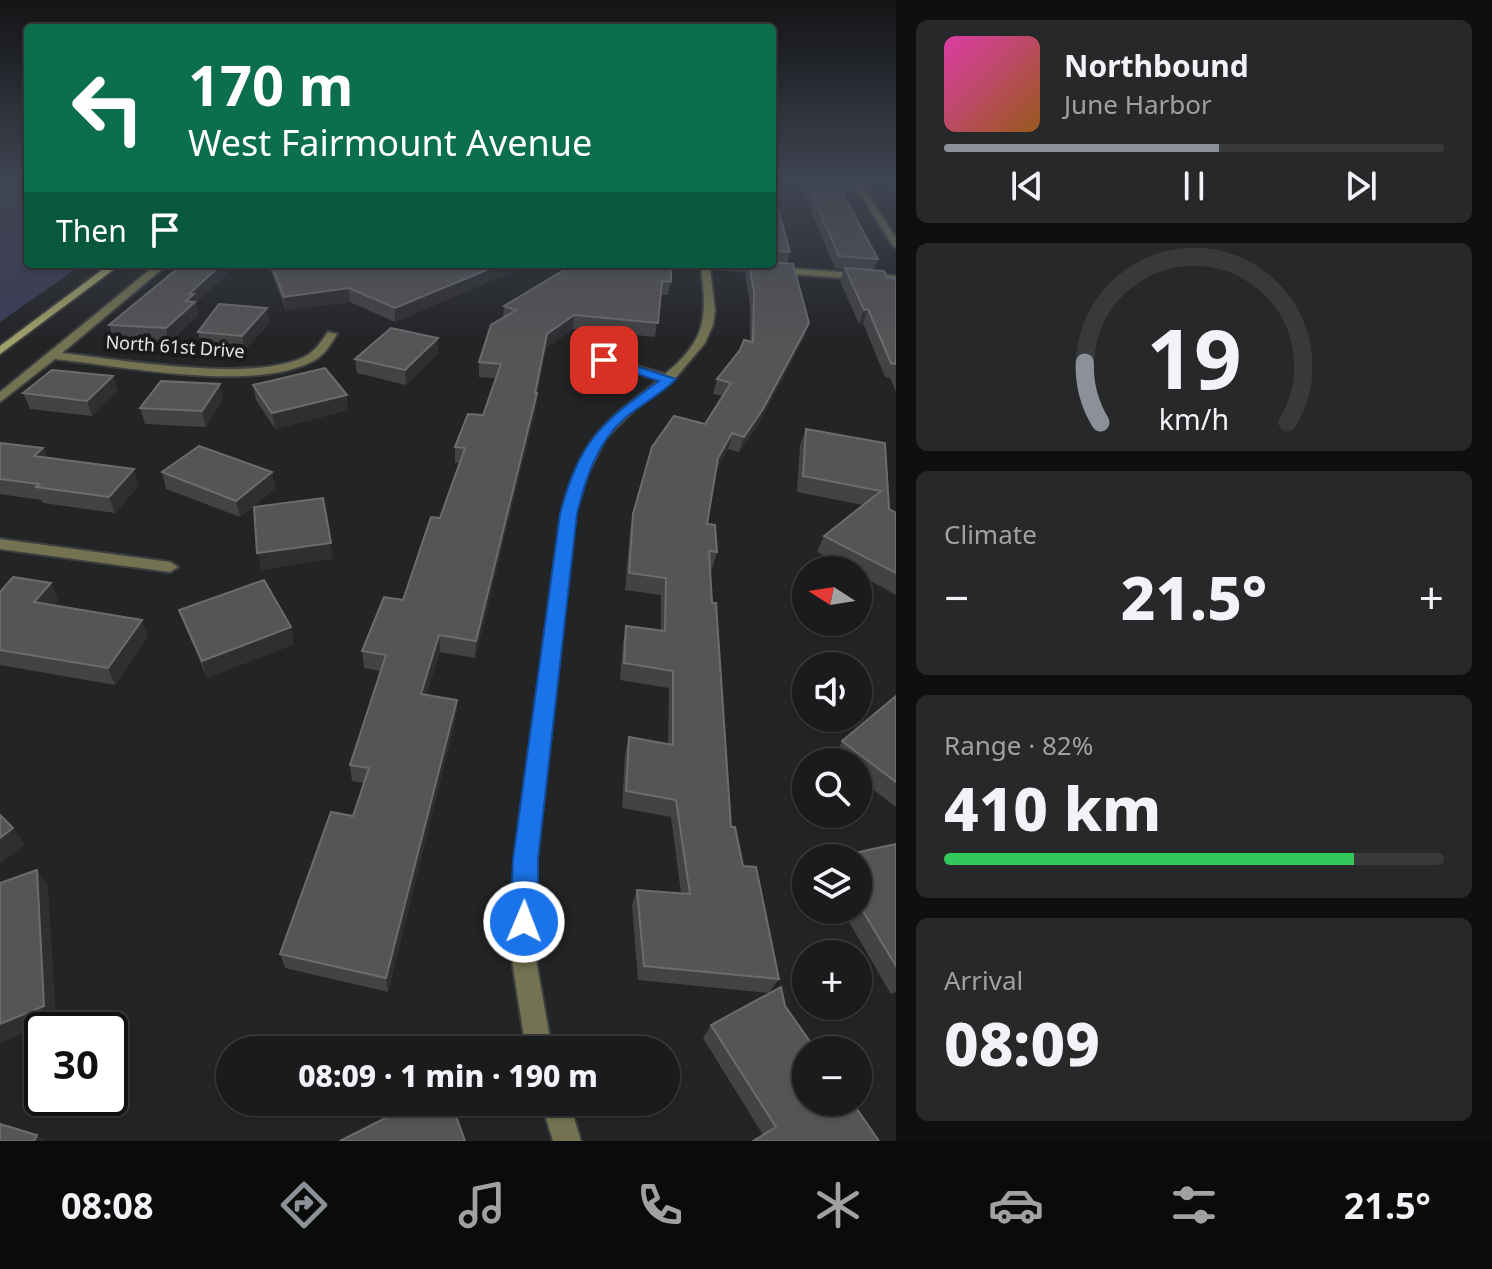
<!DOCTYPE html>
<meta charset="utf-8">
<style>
:root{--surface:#1a1b1c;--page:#272829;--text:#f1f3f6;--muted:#9fa1a3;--line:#38393b;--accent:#8c9099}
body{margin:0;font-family:"Noto Sans",sans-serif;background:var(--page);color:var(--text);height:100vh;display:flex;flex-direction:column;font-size:30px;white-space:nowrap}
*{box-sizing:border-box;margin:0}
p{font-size:26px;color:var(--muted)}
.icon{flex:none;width:44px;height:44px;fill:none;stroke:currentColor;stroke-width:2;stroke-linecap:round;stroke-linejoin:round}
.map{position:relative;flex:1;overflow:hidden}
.panel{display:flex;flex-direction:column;gap:20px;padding:20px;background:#0e0f0f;width:596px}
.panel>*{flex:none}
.guide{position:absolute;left:24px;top:24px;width:752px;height:244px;border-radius:8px;box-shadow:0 2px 6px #0004,0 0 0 2px var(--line);background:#0b6e4f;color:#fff;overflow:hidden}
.needle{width:52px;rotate:282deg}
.controls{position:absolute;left:792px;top:556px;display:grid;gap:16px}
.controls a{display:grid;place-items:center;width:80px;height:80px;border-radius:50%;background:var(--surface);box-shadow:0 2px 6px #0004,0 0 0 2px var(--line);font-size:40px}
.speed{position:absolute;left:24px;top:1012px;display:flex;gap:16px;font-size:40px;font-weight:700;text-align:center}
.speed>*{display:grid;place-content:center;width:104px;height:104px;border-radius:50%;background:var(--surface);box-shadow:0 2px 6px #0004,0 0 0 2px var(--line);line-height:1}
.speed .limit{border:4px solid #111;border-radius:12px;background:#fff;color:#111}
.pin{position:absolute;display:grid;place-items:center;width:68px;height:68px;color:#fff;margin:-34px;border-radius:16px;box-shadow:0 4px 12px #0006}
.me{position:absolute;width:88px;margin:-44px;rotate:1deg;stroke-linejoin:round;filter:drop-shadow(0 0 6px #0008)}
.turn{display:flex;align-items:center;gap:28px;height:168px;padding:0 32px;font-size:36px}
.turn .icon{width:104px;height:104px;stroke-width:2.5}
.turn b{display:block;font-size:56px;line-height:68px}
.then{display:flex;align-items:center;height:76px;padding:0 32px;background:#0003;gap:16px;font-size:30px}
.big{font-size:60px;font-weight:800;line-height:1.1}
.panel .tile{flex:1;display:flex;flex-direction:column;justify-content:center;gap:12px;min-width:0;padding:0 28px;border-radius:12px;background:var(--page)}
.panel .dial{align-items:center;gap:0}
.dial svg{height:208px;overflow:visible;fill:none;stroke:var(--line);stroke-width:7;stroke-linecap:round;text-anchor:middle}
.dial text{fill:var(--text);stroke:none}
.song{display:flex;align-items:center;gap:24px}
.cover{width:96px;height:96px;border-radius:12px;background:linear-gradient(135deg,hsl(320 70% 55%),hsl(30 70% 35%))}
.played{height:8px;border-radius:4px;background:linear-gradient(90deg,var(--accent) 55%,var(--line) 55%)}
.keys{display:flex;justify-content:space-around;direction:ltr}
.heat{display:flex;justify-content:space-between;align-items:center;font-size:44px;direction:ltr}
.charge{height:12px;border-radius:6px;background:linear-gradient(90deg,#34c759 82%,var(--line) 0)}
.trip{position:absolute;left:216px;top:1036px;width:464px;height:80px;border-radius:40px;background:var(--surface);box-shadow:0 2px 6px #0004,0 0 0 2px var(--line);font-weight:800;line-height:80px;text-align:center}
.tabs{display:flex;height:128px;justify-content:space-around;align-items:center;background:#0a0b0b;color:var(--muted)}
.tabs .icon{width:56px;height:56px}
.tabs .active{color:var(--accent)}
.tabs b{font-size:36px;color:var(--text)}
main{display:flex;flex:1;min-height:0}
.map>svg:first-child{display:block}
.green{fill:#3c3c57}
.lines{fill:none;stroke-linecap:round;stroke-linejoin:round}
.street-casing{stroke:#3e3f41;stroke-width:4}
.secondary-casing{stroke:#3e3f41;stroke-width:4}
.street{fill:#737351;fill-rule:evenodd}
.secondary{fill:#a1a069;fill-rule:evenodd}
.wall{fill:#434346}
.shaded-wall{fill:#2f2f32}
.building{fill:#555557;stroke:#6b6c6e;stroke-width:2}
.route{fill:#1a73e8;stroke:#114b97;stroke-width:2}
.labels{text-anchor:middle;stroke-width:8;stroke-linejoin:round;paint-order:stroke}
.far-street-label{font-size:18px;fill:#e5e6e7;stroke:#1a1a1d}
</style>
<main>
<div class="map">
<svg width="896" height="1141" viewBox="0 0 896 1141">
<rect width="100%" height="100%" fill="#232426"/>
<path class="green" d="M0,181H28V264H83L0,322Z"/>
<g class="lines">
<g class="street-casing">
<path id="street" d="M852,181H859L896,238V248L892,245Z
M157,264H168L62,353C124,360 246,382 302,358C314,353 321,342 328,332L337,334C331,344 324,356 313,361C253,393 121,366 55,359L0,402V392Z
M692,264H733L896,276V282L710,268L715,311L713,325L705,343L673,381L633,411L606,438L588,473L575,514L537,859L535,954L552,1050H526L511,954L515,859L561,514C581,440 600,425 659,380L598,360L604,357L665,374C707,340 707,317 701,267Z
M0,539L170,562L178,567L170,572L0,549Z
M541,1102H569L581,1141H553Z"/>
</g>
<g class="secondary-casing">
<path id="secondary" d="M110,264H121L0,354V346Z"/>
</g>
<use href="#street" class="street"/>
<use href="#secondary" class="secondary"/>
</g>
<path class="wall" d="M798,181H836L878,259L874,270L888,278L896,279V392L890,378L885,377L863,323L859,324L840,281L844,269L835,268Z
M886,181H896V196Z
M772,186L790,252L787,264L809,323L804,338L758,425L739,452L728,449L716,470L707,524L717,552L712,569H710L731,827L779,979L769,993L638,980L632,905L637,890L681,893L671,817L622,808L625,754L629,737L668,744L669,688L620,680L623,642L626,626L661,631V595L625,590L630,531L633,514L705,424L723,396L713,394L717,379L750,341V305L745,274L748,264H772Z
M268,264H530L395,322L350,302L286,310Z
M574,264L671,282L668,295H660L655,337L573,329L546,348L537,393L536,408L475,658L440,652L426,695L457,700L456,717L388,992L285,968L280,954L353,816L364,783L352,781L350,765L381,671L364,668L362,651L403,600L440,518L460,463H455V447L483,415L496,378L479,377V362L503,317L504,306Z
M196,303L198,315L169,343L113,339L109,325Z
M270,322L245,350L201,346L198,332Z
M438,338V353L406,385L357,373L355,359Z
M253,385L348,410L275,429L256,400Z
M118,391L92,416L30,409L23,393Z
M223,399L206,427L145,424L140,408Z
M806,429L885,443L889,509L896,513V595L858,574V570H850L817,552L824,536L863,505L797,492L800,445Z
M0,443L43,448L47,458L139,485L115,513L43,503L41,500L0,494Z
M162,472H272L275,488L240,517L166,489Z
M0,592L58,600L54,605L148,636L115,685L0,665Z
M179,610L294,644L207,678L185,626Z
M896,696V807L858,778V762H838L833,758L842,741Z
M896,844V992L891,994L842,910H858V858Z
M785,1006L879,1141L763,1135L703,1038L711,1025Z"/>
<path class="shaded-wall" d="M222,264H238L196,303L198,315L169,343L166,328L186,301L189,294Z
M501,264H530L395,322V308Z
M349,288L350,302L286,310L284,297Z
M267,308L270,322L245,350L242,336Z
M868,309L863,323L859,324L864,310Z
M574,315L573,329L546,348L533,408L535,393L547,334Z
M809,323L804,338L758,425L739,452L744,437Z
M438,338V353L406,385L405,370Z
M113,376L118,391L92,416L87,401Z
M220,384L223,399L206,427L202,411Z
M537,393L536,408L475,658L476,641Z
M347,395L348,410L275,429L272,413Z
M732,433L728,449L714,474L718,458Z
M43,448L49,464L34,456Z
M134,469L139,485L115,513L109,497Z
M272,472L275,488L240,517L236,501Z
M331,543L333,559L261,570L257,553Z
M51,583L58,600L43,619L34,602Z
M142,620L148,636L115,685L108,668Z
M291,627L294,644L207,678L202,661Z
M439,635L440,652L421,711V694Z
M457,700L456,717L388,992L386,978Z
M13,828L25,844L0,864V838Z
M37,870L48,885L56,1019L0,1043V1024Z
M37,1135L45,1141H34Z"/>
<path class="building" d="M806,181H836L878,259L839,256Z
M772,186L790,252L772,251Z
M772,262L793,264L809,323L763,409L744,437L732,433L718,458L707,524L715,525L717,552L709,551L712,603H716L731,827H735L743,866L756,867L779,979L644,966L637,890L690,894L676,800L626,791L629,737L673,745V671L624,663L626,626L665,631L666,578L629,573L633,514L652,447L674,416L705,424L731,383L717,379L740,350L744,340L753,342L754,292L749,264H772Z
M183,264H222L189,294H194L186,301L195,302L166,328L109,325Z
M271,264H501L395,308L349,288L284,297Z
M574,264H671V282L662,281L658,323L574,315L547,334L535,393H537L476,641L439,635L421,694L457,700L386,978L280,954L331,812L353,816L369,768L350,765L386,655L362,651L384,597L403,600L431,517L440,518L465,448L455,447L468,414L483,415L501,364L479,362L491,325L516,310L504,306Z
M845,268L884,271L888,278L896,279V364L891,363L868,309L864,310Z
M219,304L267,308L242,336L198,332Z
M391,328L438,338L405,370L355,359Z
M325,368L347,395L272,413L253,385Z
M52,370L113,376L87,401L23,393Z
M161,381L220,384L202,411L140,408Z
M806,429L885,443L889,509L896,513V573L824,536L881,491L803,476Z
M0,443L43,448L34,456L134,469L109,497L36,487L39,484L0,479Z
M199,446L272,472L236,501L162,472Z
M323,498L331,543L257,553L254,507Z
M13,577L51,583L34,602L142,620L108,668L0,650V592Z
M264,580L291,627L202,661L179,610Z
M896,696V782L842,741Z
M0,815L13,828L0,838Z
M896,844V966L858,903V858H831Z
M37,870L44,1006L0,1024V883Z
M781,987L785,1006L816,1050H806V1102H852L879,1141H753L776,1127L711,1025Z
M417,1102H451L465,1141H340Z
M0,1124L37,1135L34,1141H0Z"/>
<linearGradient id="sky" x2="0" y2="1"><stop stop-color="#131415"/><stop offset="0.53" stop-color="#3f4552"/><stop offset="1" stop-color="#3f4552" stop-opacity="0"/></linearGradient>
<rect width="896" height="341" fill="url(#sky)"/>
<path class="route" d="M604,356L676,379C661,395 641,404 625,418C597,442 585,480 577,514L538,859V922L534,932L524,936L514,932L510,922L513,859L560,514C579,442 600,423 659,381L600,362V357Z"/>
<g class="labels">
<g class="far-street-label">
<text transform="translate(175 347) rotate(4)" y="6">North 61st Drive</text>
</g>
</g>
</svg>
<div class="controls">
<a><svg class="needle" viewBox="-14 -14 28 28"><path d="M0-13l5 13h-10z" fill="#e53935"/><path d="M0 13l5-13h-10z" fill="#9fa1a3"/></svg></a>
<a><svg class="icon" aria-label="sound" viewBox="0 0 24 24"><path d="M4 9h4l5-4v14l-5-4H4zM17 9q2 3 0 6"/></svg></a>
<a><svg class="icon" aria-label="search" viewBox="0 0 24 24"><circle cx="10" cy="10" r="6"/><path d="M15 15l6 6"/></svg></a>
<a><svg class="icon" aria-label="layers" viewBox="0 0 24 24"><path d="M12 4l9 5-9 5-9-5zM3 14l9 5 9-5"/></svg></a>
<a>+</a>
<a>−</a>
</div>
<div class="speed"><div class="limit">30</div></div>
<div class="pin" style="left:604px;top:360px;background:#d93025"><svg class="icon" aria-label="arrive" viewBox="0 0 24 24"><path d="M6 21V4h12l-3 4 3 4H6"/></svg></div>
<svg class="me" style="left:524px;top:922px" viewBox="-20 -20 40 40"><circle r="17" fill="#1a73e8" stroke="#fff" stroke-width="3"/><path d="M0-11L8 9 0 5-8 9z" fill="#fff"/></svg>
<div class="trip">08:09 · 1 min · 190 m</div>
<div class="guide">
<div class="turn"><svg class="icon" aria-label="left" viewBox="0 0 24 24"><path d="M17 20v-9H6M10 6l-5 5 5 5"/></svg><div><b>170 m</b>West Fairmount Avenue</div></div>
<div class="then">Then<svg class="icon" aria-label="arrive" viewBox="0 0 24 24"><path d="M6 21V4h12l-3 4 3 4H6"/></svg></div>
</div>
</div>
<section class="panel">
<div class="tile">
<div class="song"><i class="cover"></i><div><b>Northbound</b><p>June Harbor</p></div></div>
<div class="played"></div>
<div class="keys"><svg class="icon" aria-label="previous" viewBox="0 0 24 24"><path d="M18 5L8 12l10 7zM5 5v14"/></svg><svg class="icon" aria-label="pause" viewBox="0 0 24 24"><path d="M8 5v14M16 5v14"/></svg><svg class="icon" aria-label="next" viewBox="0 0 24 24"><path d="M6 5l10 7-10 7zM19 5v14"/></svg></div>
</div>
<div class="tile dial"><svg viewBox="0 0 100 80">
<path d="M14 69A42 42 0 1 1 86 69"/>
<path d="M14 69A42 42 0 0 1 8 46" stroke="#8c9099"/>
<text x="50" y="56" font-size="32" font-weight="700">19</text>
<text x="50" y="72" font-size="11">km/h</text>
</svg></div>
<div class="tile"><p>Climate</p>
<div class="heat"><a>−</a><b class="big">21.5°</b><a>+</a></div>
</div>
<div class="tile"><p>Range · 82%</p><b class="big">410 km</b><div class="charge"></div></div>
<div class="tile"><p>Arrival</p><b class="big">08:09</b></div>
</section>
</main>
<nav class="tabs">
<b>08:08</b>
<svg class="icon active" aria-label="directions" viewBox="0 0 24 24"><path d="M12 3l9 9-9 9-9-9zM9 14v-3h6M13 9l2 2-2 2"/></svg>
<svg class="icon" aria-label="music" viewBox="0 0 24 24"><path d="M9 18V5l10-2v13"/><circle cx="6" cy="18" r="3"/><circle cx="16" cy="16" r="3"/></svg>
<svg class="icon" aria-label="phone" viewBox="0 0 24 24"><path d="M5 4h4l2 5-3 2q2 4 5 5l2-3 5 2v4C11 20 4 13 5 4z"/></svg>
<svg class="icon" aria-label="climate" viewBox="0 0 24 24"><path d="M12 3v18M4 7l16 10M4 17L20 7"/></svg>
<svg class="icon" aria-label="car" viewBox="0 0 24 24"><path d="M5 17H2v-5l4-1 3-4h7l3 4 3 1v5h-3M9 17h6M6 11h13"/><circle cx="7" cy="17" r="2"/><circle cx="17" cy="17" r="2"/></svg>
<svg class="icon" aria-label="filters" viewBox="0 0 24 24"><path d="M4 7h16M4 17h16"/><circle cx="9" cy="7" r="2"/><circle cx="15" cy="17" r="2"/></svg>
<b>21.5°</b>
</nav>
